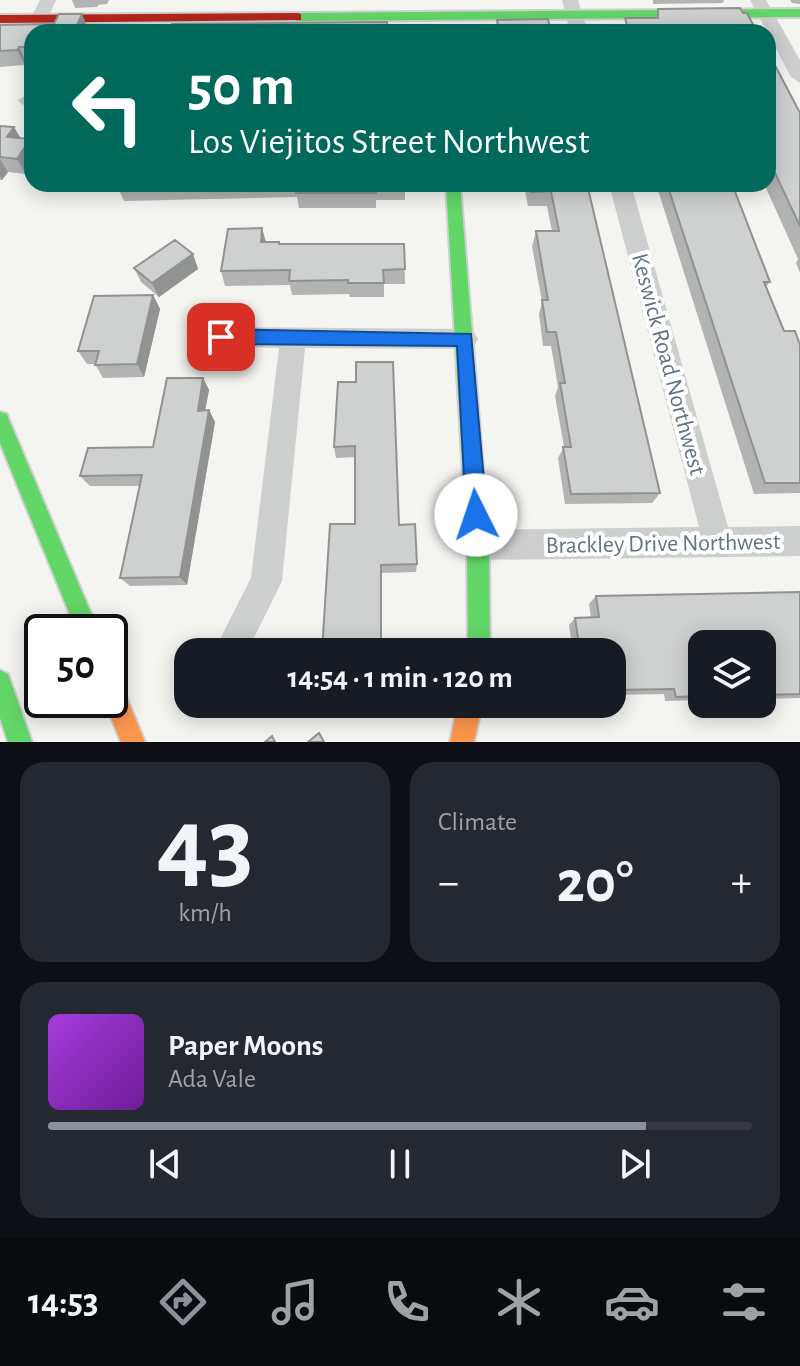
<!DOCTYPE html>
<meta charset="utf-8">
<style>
:root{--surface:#171b24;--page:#242831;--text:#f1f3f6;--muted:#9ea1a6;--line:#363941;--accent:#8c9099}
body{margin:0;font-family:"Alegreya Sans",sans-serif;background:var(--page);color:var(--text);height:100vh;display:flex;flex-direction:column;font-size:30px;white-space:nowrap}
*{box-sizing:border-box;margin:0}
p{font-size:26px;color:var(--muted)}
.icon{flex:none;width:44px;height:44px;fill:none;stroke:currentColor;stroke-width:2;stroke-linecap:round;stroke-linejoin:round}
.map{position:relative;height:742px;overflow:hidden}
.panel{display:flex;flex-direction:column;gap:20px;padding:20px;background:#0d0f14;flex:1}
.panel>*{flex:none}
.banner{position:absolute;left:24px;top:24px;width:752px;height:168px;border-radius:24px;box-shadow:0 4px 20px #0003;background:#00695c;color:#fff;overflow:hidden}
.buttons{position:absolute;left:688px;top:630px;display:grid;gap:16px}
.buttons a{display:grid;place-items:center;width:88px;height:88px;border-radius:16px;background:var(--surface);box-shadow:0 4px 20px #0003;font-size:40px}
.speed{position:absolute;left:24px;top:614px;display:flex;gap:16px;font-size:40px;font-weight:700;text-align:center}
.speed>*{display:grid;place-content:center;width:104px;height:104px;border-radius:50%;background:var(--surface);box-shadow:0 4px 20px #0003;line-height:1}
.speed .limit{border:4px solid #111;border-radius:12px;background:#fff;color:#111}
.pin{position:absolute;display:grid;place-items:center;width:68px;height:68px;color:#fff;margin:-34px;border-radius:16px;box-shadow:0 4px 12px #0006}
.me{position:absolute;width:88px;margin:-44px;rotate:356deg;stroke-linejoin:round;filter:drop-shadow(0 0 6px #0008)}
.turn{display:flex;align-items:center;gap:28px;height:168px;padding:0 32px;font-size:36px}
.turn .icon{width:104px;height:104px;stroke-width:2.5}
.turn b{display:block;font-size:56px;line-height:68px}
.big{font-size:60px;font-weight:700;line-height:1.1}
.panel .widget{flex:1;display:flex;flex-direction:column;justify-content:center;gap:12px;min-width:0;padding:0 28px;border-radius:24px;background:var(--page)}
.panel .dial{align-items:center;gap:0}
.dial b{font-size:104px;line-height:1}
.song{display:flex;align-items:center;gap:24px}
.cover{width:96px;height:96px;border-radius:12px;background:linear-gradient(135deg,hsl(280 70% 55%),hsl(280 70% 35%))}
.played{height:8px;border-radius:4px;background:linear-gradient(90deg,var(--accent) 85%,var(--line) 85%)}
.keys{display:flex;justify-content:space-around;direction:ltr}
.heat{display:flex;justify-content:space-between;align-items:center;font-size:44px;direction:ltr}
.panel .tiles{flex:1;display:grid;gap:20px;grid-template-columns:1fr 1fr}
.widget:last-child{grid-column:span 2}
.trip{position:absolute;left:174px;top:638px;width:452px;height:80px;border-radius:24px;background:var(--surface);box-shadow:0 4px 20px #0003;font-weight:700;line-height:80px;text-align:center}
.dock{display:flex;height:128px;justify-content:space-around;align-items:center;background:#090b0e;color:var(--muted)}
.dock .icon{width:56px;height:56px}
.dock .active{color:var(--accent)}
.dock b{font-size:36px;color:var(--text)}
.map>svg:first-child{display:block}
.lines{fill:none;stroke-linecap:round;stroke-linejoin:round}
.fast-casing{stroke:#d0d1d1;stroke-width:4}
.slow-casing{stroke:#d0d1d1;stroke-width:4}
.jam-casing{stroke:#d0d1d1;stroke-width:4}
.street{fill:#cdcece;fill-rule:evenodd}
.fast{fill:#63d668;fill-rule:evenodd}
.slow{fill:#ff974d;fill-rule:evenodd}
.jam{fill:#b3261e;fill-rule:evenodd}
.wall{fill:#b2b3b3}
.shaded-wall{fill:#919292}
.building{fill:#cfd0d0;stroke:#919292;stroke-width:2}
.route{fill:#1a73e8;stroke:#114b97;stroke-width:2}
.labels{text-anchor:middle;stroke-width:8;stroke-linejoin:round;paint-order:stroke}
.street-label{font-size:24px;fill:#627483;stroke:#fff}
</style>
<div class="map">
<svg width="800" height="742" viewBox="0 0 800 742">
<rect width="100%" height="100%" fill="#f4f4f1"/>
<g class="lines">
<g class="fast-casing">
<path id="fast" d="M800,9V17L297,21L291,17L297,13Z
M446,184H460L489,545L490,652H468L467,545Z
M0,412L7,414L9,420L99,632H77L0,443Z
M0,670L8,674L32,742H8L0,718Z"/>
</g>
<g class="slow-casing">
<path id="slow" d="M110,673L118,677L145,742H121L104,700H110Z
M458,704H482L474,742H450Z"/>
</g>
<g class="jam-casing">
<path id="jam" d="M297,13L301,14V20L0,23V15Z"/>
</g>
<path class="street" d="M40,0H56L46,22L40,23L31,18Z
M562,0H578L588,32H570Z
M750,0H766L800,60V83L791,77Z
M28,94L32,95V107L21,104L18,100Z
M609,184H631L728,527L800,526V556L478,560L467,555L463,545L467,535L478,530L699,527Z
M221,327L465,329L474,332L478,339L474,346L465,349L305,348L282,581L247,652H221L218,643L251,578L279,348L221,347L212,344L208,337L212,330Z"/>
<use href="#fast" class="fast"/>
<use href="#slow" class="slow"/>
<use href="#jam" class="jam"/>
</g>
<path class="wall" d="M72,0H109L107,4L98,5L97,7L75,8Z
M653,0H724L723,3L653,4Z
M790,0H800V4L792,3Z
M54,24L88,29L87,32H32V62H26L25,65L0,67V25Z
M768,52L800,113V273L796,263L798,259L766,188H733L770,282L766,287L784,331L800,345V493L754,494L656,184H768Z
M0,126L26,174L8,172L2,180H0Z
M118,184H405V200H376V208H299L297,197L124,201L117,186Z
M524,184H587L660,493L652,503L565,504L558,458L564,447L555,396L558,387L551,346H543L539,314L542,302L532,246L536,231H552L547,206H528Z
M262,228L266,242L280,244H404L405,284H384V297H350L349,294L292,295L290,285L225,286L221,271Z
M193,254L198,269L159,297L141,282L134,268Z
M153,295L160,309L144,377L103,378L95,364H87L78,351Z
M203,378L209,390L205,410H209L215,422L187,585L130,586L120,578L140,486H90L80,476L153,447Z
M338,382L417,564L416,572L382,573V652H322L355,524V457L336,458L334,447Z
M800,592V698L762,699V644H702V700L665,701L664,694L612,695V652H573L569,625L575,618H591L589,604L596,596Z"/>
<path class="shaded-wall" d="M82,14L88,29L87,32H74Z
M19,47L26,62L25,65L17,50Z
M14,127L23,142L7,137Z
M30,139L32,143V164L26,174L17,159Z
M0,159L8,172L2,180L0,176Z
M262,228L266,243L261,242Z
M193,254L198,269L159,297L152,283Z
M153,295L160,309L144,377L137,364Z
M203,378L209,390L203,422L198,411Z
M209,410L215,422L187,585L180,577Z"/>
<path class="building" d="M740,8L743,13H747L757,32H617L615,25H627L625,18H658V9Z
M59,14H82L74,32H32V47H19L17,50L0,51V25L54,24Z
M548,19L551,32H499L497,20Z
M387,22V29L399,28V32H170L172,24Z
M768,52L800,113V226L775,173H768Z
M0,126L14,127L7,137L30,139L17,159L0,157Z
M118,184H207L117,186Z
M297,184H405L406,185H376V193H296Z
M529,184H587L660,493L571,494L563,447H571L560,383H565L556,332H547L542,300H548L536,231H559L551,191L531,192Z
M667,184H732L770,282H764L784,331H795L800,345V483H765Z
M262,228L261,242H279V244H404L405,269L383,270L384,283H348V280L289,281L290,270L221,271L228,229Z
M175,240L193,254L152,283L134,268Z
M153,295L137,364L95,365L99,351H78L94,296Z
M356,362H393L399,525L415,524L417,564L381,565V652H322L330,524H355V446L334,447L338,382H356Z
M167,378H203L198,411L209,410L180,577L120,578L142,475L80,476L88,448L153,447Z
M800,592V694L762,695V644H702V696L676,697L674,689L612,690V652H580L575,618L599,617L596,596Z
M319,733L324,742H308Z
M272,736L275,742H265Z"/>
<path class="route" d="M221,329L471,334L487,515L484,522L476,525L469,522L466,515L457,346L221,344L212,337Z"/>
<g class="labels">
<g class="street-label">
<text transform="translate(669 364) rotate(75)" y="8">Keswick Road Northwest</text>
<text transform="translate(663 543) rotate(-1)" y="8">Brackley Drive Northwest</text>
</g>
</g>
</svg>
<div class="buttons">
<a><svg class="icon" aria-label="layers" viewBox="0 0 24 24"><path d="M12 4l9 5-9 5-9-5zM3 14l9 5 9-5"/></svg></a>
</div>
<div class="speed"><div class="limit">50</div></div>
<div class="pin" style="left:221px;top:337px;background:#d93025"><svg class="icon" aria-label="arrive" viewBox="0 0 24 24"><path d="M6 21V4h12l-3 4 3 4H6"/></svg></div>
<svg class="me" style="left:476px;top:515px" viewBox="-20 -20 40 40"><circle r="19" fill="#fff"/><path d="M0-13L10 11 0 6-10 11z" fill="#1a73e8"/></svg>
<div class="trip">14:54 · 1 min · 120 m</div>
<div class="banner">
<div class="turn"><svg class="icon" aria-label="left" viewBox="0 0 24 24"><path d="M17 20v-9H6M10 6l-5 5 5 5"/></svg><div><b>50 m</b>Los Viejitos Street Northwest</div></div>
</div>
</div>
<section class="panel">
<div class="tiles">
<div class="widget dial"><b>43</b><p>km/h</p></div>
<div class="widget"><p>Climate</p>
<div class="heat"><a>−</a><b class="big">20°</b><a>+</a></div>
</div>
<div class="widget">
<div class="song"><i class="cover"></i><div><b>Paper Moons</b><p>Ada Vale</p></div></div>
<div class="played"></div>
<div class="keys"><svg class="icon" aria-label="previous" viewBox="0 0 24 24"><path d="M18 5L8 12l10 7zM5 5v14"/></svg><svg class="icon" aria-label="pause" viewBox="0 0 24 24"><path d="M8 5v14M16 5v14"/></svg><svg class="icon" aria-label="next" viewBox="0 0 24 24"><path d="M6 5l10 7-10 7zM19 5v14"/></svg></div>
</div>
</div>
</section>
<nav class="dock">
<b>14:53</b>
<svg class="icon active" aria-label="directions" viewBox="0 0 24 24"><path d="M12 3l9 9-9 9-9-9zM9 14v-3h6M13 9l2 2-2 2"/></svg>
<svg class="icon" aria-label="music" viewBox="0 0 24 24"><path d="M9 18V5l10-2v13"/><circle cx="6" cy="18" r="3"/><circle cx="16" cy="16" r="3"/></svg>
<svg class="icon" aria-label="phone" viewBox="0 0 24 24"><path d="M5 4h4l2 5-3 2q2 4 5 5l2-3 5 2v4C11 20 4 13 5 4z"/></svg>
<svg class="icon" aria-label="climate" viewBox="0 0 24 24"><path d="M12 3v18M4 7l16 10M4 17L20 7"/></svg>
<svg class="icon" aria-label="car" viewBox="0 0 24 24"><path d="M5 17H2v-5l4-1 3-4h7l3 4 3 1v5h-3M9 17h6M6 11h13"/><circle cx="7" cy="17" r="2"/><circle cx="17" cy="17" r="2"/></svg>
<svg class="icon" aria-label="filters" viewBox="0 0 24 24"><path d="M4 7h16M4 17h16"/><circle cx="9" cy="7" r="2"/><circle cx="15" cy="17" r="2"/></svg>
</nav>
